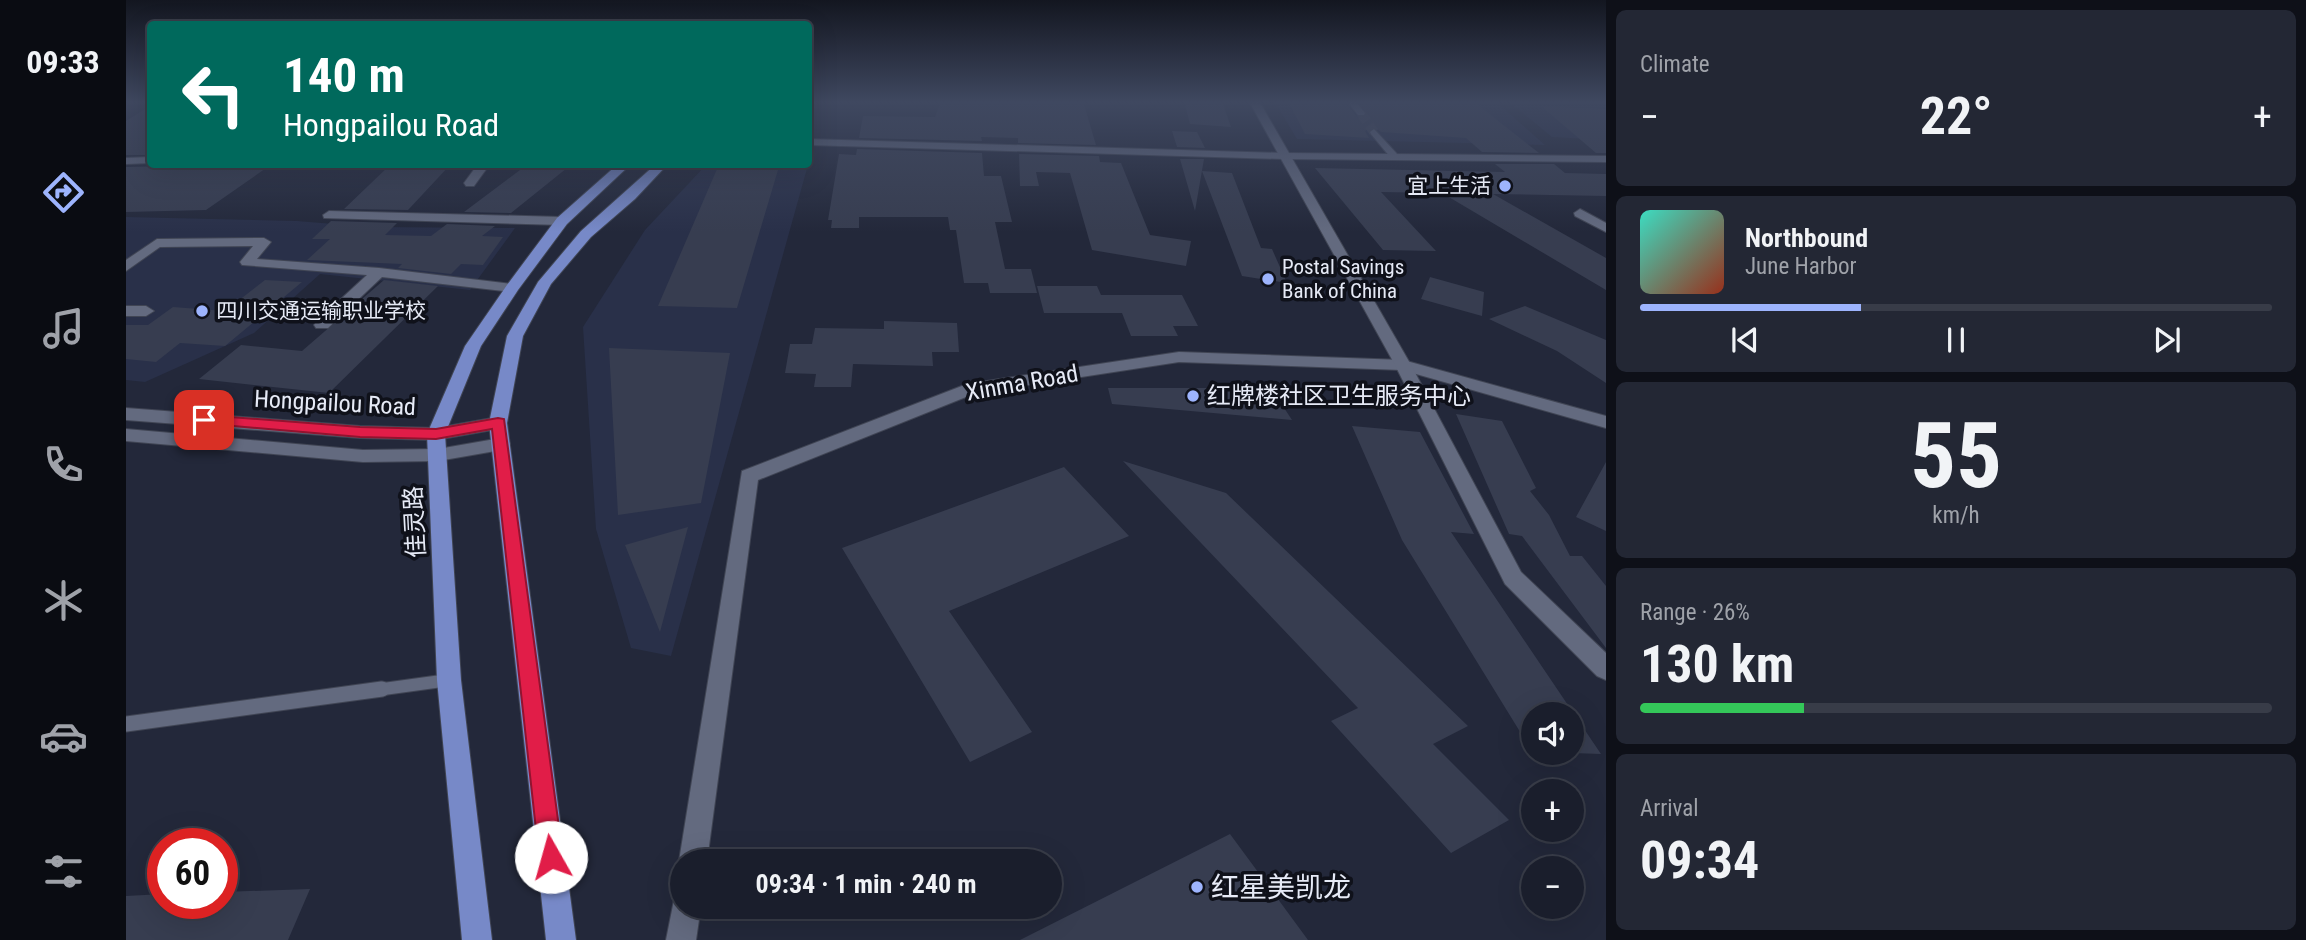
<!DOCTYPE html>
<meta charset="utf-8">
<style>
:root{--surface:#1a1e2c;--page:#232734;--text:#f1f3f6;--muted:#9fa2a9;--line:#383c48;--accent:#9db4fd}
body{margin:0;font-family:"Roboto Condensed","Noto Sans SC",sans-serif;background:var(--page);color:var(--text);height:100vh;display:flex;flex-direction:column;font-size:26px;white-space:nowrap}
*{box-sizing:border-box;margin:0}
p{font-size:23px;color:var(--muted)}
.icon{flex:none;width:38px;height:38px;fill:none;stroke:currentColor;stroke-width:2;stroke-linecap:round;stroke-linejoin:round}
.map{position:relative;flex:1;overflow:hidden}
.panel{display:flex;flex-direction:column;gap:10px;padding:10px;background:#0e1018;width:700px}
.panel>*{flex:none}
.banner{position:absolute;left:21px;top:21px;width:665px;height:147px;border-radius:7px;box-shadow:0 7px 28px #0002,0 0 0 2px var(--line);background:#00695c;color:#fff;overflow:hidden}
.tools{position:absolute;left:1395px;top:702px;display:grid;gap:14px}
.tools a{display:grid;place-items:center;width:63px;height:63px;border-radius:50%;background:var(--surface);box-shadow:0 7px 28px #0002,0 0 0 2px var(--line);font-size:35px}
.speed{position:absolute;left:21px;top:828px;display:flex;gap:14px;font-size:35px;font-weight:700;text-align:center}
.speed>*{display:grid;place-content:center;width:91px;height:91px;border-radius:50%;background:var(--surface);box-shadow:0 7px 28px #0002,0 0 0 2px var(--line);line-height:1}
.speed .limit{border:10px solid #d22;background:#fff;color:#111}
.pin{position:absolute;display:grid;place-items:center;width:60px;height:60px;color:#fff;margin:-30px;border-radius:14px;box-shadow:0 4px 10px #0006}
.me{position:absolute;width:77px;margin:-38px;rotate:353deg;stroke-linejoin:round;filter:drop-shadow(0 0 5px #0008)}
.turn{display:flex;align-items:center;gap:24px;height:147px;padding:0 21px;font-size:32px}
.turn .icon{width:91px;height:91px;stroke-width:2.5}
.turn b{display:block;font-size:49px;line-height:60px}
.big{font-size:52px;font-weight:700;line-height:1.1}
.panel .card{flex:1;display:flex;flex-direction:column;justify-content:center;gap:10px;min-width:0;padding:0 24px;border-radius:10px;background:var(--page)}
.panel .dial{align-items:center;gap:0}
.dial b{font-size:91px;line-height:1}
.song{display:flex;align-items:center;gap:21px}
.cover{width:84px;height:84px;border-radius:10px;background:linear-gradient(135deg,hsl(170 70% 55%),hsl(10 70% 35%))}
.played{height:7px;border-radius:4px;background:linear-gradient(90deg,var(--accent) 35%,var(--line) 35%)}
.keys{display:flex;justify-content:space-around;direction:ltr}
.heat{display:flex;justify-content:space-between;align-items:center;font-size:38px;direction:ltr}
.charge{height:10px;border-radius:5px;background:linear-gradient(90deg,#34c759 26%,var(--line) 0)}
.trip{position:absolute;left:544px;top:849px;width:392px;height:70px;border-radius:35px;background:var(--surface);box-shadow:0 7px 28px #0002,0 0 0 2px var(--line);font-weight:700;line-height:70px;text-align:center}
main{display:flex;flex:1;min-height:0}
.menu{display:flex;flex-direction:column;width:126px;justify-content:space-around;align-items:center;background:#0a0c12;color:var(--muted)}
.menu .icon{width:49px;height:49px}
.menu .active{color:var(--accent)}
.menu b{font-size:32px;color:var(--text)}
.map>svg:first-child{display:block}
.built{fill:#293049}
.building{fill:#373d50}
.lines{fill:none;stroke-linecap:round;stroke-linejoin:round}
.pedestrian-tunnel{stroke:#404556;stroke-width:10;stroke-dasharray:10 4.5;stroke-linecap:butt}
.service-far1-casing{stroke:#404554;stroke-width:14}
.service-casing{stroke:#404554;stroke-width:17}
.pedestrian-casing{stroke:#404554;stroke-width:2}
.minor-casing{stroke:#404554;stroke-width:2}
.tertiary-casing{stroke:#404554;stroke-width:2}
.primary-casing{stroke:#404554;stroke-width:2}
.service-far1{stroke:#636a7f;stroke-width:12}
.service{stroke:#636a7f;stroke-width:15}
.pedestrian{fill:#636a7f;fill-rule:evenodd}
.minor{fill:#636a7f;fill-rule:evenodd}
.tertiary{fill:#636a7f;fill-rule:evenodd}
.primary{fill:#7789c8;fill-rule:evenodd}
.route{fill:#e11d48;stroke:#92132f;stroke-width:2}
.poi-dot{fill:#9db4fd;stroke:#0f111a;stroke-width:2.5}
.labels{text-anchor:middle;stroke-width:7;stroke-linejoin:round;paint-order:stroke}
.far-poi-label{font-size:21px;fill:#e6eaf6;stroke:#0f111a;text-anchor:start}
.street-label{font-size:24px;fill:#e6eaf6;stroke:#0f111a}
.poi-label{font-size:24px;fill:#e6eaf6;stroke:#0f111a;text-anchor:start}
.near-poi-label{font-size:28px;fill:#e6eaf6;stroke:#0f111a;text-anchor:start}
</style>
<main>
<nav class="menu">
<b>09:33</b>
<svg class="icon active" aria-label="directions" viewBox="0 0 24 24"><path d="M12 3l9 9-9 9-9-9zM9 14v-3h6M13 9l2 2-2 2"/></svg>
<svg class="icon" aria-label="music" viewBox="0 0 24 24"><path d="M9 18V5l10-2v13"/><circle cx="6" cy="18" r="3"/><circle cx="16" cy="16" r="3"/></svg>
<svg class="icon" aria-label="phone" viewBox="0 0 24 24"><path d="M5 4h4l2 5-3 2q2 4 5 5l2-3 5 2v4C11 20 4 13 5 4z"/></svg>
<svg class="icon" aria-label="climate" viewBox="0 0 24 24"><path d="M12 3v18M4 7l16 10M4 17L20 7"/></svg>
<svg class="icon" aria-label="car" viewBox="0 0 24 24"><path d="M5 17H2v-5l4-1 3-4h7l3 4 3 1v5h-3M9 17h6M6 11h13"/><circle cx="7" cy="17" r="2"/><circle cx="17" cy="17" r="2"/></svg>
<svg class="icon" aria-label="filters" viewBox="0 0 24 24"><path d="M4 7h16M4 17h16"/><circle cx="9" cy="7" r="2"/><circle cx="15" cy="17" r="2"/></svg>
</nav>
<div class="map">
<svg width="1480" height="940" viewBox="0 0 1480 940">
<rect width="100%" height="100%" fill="#23283a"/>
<path class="built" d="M1148,101H1369L1419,145L1171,139Z
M1382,101H1480V140L1426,137Z
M580,165H682L545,656L505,648L470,529L457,327L519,230Z
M0,217L171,221L245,227L389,228L344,290L194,274L128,333L19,382L0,380Z"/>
<path class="building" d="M815,101H957L970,145L892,143V138L855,137L856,141L733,138L737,116L809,117Z
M1058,101H1096L1105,127L1064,124Z
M1162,101H1218L1232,118L1241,114L1232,101H1347L1413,153L1356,152L1340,138L1255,132L1248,126L1239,131L1243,138L1179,134Z
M24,106V155H0V121Z
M1415,106L1480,109V153H1470Z
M1046,131L1071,132L1079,148L1051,147Z
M731,149L856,153L858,176H875L886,222H869L879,269H905L911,293H864L862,283H838L830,230H824L822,217H733V228H705L706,220H702L713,154L730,155Z
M893,154L973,156L974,162L995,163L1024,235L1065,241L1060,266L966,250L944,173L910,172L913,186H894Z
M1054,159H1078L1069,211Z
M146,164L80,210L0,212V167Z
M265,164H325L282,210L218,209Z
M402,164H446L385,213L338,212Z
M1369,164H1428L1439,173L1480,174V196L1367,194L1480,258V290L1316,193L1255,192L1310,251L1257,250L1189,168L1379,172Z
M591,169L652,170L611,308L532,306Z
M1076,171L1106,173L1135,248L1146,249L1161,283L1116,276Z
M205,221L271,223L259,235L305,236L321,224L369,226L356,236L377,237L357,265L335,264L325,274L272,268L276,264L181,260L204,239H186Z
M1304,277L1358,292L1356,316L1295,299Z
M139,280L176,282L99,346L54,343L30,362L0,359V325H22L47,307L99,311Z
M258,280L312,286L203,393L73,379L115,345L176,351Z
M911,286H971L975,295H1056L1072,326H1047L1052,336H1005L996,313H918Z
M1399,306L1480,340V383L1431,351L1363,319Z
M758,321L831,323L833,352H806L807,366L727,364L725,387H688L690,374L659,373L664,344H686L689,328L758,329Z
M483,348L604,353L575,503L492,515Z
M982,388H1145L1166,420L986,404Z
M1330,414L1376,421L1410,488L1404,491L1423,515L1444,556H1456L1480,586V648L1396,536L1383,534Z
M1226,426L1294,432L1348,534L1325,532L1475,754L1446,753V714H1407V753L1276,540Z
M997,461L1100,493L1342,726L1307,744L1383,820L1325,853L1205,721L1232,708Z
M1480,462V531L1450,517Z
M938,467L1003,536L823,611L906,732L844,762L716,548Z
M562,527L534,632L499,545Z
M1104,834L1182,940H894Z
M184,889L162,940H0V896L37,894V903H96V892Z"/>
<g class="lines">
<path class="pedestrian-tunnel" d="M1235,113L1248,132"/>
<g class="service-far1-casing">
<path id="service-far1" d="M243,691L323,680"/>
</g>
<g class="service-casing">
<path id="service" d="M0,724L256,689"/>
</g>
<g class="pedestrian-casing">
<path id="pedestrian" d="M1221,101H1229L1239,113L1238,115H1232Z
M1248,129L1271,154V158H1265L1245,134L1244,132Z"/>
</g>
<g class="minor-casing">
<path id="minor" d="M682,139L1158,153L1480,156V162L1158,159L682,145Z
M24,157V163L0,164V158Z
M352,164H364L348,186H340L338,183Z
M1454,209L1480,223V232L1449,216L1448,213Z
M203,211L436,217L443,221L436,225L198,218L197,215Z
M138,238L145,242L131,259L253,268L386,284L393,288L386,292L256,277L202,328H190L188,325L190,322L241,275L116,265L114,262L127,246L34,247L0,271V260L31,239Z
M0,306H20L28,311L20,316H0Z
M1053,352L1277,360L1480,416V428L1276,370L1053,362L850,393L632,480L581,861H556V871L553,861L616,471L841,384Z
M556,892V906H575L570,940H540L549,895Z"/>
</g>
<g class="tertiary-casing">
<path id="tertiary" d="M1123,101H1133L1285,365L1395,572L1480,653V680L1471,676L1379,584L1269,365Z
M0,408L234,426L310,428L372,417L381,423L372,429L310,440L234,438L0,420Z
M0,429L237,450L312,449L375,438L382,440L384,444L382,448L375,450L312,461L237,462L0,441Z"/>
</g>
<g class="primary-casing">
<path id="primary" d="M492,164H505L441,224L392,290L355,346L319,434L335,680L366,940H336L311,680L301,434L339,346L381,285L431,218Z
M530,164H542L509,199L465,237L425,284L397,336L381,423L450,940H420L363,423L381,336L412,282L455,231Z"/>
</g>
<use href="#service-far1" class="service-far1"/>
<use href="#service" class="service"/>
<use href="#pedestrian" class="pedestrian"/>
<use href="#minor" class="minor"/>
<use href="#tertiary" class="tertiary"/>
<use href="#primary" class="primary"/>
</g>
<linearGradient id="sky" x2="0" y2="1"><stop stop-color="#131620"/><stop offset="0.44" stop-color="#3f4860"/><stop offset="1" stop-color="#3f4860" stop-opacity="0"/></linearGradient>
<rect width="1480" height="232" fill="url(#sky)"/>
<path class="route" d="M78,415L234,427L310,429L372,418L378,419L437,857L433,866L425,869L416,866L413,857L366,429L310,439L234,437L73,423L71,420Z"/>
<g class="poi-dot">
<circle cx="1379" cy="186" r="7"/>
<circle cx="1142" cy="279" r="7"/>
<circle cx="76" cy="311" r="7"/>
<circle cx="1067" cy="396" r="7"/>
<circle cx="1071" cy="887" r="7"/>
</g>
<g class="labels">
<g class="far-poi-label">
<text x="1365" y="193" text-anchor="end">宜上生活</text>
<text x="1156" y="274">Postal Savings<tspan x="1156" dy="24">Bank of China</tspan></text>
<text x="90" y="318">四川交通运输职业学校</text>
</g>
<g class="street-label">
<text transform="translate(896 383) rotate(-10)" y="8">Xinma Road</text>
<text transform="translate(209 403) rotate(3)" y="8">Hongpailou Road</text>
<text transform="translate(289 522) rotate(-93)" y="8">佳灵路</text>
</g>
<g class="poi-label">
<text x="1081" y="404">红牌楼社区卫生服务中心</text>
</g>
<g class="near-poi-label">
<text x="1085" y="897">红星美凯龙</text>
</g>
</g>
</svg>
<div class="tools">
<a><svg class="icon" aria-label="sound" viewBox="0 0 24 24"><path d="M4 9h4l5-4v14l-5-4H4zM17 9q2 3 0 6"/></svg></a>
<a>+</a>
<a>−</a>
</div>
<div class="speed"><div class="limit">60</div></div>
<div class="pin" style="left:78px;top:420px;background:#d93025"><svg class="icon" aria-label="arrive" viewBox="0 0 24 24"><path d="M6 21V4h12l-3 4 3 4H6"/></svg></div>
<svg class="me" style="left:425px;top:857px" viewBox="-20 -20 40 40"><circle r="19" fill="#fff"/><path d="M0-13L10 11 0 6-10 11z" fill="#e11d48"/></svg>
<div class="trip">09:34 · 1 min · 240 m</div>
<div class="banner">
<div class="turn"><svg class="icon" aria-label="left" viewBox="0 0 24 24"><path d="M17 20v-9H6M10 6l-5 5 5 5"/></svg><div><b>140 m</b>Hongpailou Road</div></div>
</div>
</div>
<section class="panel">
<div class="card"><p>Climate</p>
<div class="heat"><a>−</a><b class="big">22°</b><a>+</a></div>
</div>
<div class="card">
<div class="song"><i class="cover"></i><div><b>Northbound</b><p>June Harbor</p></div></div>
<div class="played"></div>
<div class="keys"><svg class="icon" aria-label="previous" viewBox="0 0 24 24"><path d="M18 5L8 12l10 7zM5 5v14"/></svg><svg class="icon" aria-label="pause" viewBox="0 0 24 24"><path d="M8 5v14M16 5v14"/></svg><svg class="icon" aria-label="next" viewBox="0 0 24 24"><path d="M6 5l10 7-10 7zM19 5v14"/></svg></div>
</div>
<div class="card dial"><b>55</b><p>km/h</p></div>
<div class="card"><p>Range · 26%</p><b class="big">130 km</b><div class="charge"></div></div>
<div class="card"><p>Arrival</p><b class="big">09:34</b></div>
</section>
</main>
